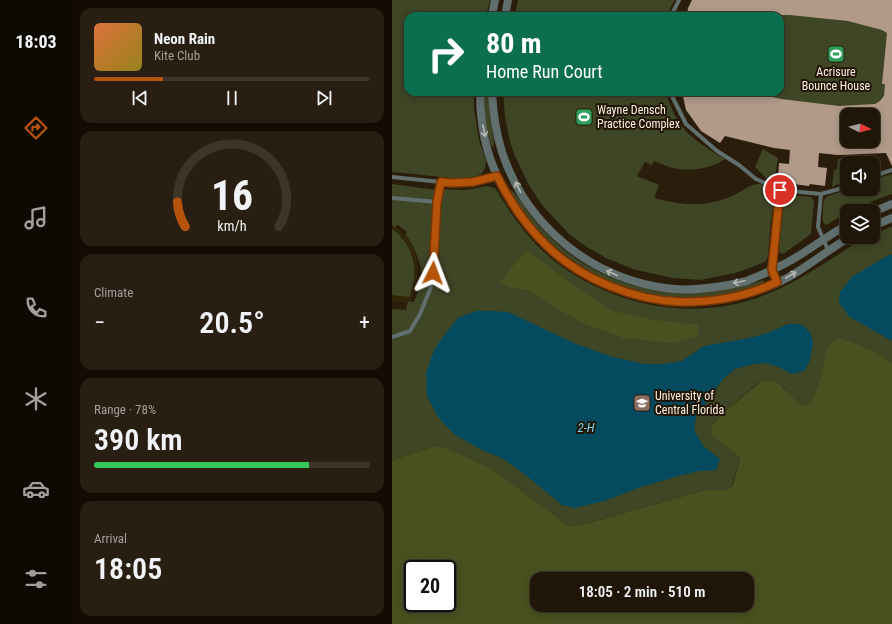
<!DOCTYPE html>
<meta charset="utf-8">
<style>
:root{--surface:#201608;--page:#281f12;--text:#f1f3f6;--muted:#a29f9c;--line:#3d3529;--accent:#b45309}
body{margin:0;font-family:"Roboto Condensed",sans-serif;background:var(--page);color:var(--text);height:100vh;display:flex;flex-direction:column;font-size:15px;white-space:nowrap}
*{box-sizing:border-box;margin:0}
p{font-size:13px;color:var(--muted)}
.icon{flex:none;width:22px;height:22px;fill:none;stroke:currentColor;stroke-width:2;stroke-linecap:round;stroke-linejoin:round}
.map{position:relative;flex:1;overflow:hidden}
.sheet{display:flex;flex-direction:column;gap:8px;padding:8px;background:#120c04;width:320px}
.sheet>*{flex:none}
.guide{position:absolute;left:12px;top:12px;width:380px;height:84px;border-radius:12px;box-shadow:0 2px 10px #0003,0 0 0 1px var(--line);background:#0b6e4f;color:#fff;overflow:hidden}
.needle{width:26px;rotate:96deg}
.fabs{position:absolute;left:448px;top:108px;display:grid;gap:8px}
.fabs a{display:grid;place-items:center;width:40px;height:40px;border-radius:8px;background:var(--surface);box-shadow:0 2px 10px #0003,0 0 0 1px var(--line);font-size:20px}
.speed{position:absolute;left:12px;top:560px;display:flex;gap:8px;font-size:20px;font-weight:700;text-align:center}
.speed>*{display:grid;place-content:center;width:52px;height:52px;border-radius:50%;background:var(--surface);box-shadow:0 2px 10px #0003,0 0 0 1px var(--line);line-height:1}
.speed .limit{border:2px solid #111;border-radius:6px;background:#fff;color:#111}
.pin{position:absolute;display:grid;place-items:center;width:34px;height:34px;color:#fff;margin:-17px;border:2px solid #fff;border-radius:50%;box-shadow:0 1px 4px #0007}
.me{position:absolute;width:44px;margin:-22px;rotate:3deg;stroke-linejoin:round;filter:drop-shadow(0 0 3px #0008)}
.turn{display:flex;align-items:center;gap:14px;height:84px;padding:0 16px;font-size:18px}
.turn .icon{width:52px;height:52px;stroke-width:2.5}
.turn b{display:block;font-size:28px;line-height:34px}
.big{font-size:30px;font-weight:600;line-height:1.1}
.sheet .card{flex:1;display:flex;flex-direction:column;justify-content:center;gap:6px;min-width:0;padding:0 14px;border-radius:12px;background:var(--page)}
.sheet .dial{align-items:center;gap:0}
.dial svg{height:104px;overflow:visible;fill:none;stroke:var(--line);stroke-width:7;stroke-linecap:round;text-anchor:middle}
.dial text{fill:var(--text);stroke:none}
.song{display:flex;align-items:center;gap:12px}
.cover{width:48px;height:48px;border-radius:6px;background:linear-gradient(135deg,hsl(20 70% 55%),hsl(50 70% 35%))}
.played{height:4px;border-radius:2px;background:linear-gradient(90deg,var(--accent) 25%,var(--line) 25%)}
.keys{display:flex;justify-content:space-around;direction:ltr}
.heat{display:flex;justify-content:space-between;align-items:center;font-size:22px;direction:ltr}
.charge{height:6px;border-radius:3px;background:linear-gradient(90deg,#34c759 78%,var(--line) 0)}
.trip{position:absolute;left:138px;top:572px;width:224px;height:40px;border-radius:12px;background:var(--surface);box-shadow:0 2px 10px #0003,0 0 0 1px var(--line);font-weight:600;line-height:40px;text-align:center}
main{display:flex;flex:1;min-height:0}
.menu{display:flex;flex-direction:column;width:72px;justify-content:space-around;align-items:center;background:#0d0903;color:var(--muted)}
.menu .icon{width:28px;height:28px}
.menu .current{color:var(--accent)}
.menu b{font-size:18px;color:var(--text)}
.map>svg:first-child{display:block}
.green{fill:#3f4625;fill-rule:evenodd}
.forest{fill:#495121;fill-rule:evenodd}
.sand{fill:#2f2706}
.water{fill:#044b5f}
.building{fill:#b19a88;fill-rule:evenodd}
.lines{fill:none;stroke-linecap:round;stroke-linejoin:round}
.lane{stroke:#616f6f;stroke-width:4}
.street{stroke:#616f6f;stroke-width:8}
.oneway{stroke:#b7b8b2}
.route-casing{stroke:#753606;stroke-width:10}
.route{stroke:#b45309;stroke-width:7}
.labels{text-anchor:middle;stroke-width:4;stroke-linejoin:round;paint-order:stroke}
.poi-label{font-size:12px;fill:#fdf3e8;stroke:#221403;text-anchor:start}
.water-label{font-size:13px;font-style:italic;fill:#78d5f8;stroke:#221403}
</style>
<main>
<nav class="menu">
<b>18:03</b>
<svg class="icon current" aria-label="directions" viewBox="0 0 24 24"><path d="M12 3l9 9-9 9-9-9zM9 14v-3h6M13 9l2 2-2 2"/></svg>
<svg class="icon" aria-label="music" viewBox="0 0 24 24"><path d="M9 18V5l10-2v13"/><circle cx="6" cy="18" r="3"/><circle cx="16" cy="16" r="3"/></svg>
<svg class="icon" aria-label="phone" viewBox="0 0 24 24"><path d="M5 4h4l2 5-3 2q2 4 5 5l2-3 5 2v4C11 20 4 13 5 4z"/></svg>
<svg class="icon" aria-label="climate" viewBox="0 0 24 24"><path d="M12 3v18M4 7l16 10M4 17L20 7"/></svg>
<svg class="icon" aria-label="car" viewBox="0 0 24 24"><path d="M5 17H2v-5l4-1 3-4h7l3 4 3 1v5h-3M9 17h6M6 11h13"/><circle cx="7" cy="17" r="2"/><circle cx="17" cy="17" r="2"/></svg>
<svg class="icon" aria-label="filters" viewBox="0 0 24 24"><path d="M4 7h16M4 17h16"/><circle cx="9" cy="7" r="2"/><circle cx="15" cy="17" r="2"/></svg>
</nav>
<section class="sheet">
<div class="card">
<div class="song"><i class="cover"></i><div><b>Neon Rain</b><p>Kite Club</p></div></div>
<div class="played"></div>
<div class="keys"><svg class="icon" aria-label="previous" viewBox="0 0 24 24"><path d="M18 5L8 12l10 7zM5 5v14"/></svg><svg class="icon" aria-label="pause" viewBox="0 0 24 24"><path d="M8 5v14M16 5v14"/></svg><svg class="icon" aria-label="next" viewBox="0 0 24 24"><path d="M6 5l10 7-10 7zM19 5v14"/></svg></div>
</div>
<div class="card dial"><svg viewBox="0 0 100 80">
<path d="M14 69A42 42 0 1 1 86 69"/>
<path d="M14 69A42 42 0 0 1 8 50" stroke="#b45309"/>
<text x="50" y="56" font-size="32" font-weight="700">16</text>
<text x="50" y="72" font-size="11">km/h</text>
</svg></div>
<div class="card"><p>Climate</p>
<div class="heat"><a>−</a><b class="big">20.5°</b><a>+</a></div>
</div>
<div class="card"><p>Range · 78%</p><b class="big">390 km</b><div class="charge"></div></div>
<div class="card"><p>Arrival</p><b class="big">18:05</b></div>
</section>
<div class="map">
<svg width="500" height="624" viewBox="0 0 500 624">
<rect width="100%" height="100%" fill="#2b1d0b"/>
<path class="green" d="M0,0H98L94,16H16V92H82V109L87,140L94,161L93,168L90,173L85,176L71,179L0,172Z
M126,0H283L279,6L276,16H123Z
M500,0V150L493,153L446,155L382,148L333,136L316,124L299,92H388V16H304V12ZM455,115H481V141H455Z
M92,92H97V108L102,142L101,148C93,135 92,107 92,92Z
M111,92H274C277,102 281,113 286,121C298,139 316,149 333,159C321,168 301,171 286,169C278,168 270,164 262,161L260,165L253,162L245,176L267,185L262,198C290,205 313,208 340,196C348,193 358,183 368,184C373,185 380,190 382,195C384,200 380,208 380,213C378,227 377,242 376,256L374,261L363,266L343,273L308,280L281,278L262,274L241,269L214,258L195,247L178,235L150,205L137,185L123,156L118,142L113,117Z
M371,149L386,158L382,183L374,178L363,167Z
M456,157L453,181L440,187V186L442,170L445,169L446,159Z
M500,174V194L483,200L460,211H455V213L434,225C430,222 430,218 431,213C431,209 431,204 432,200C435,194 449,193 455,189H481V180Z
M0,184L37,189L75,190L94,186L103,188C120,217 142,247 169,266C225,306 297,320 362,299C402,286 436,260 471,239L476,237H481V235L500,226V364L492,356L437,345L425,390L419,402L416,405L412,406L408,405L391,387L367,382L327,417L321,423L348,456V460L339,488L334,490H313L186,526L175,525L157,511L100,469L40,447L0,460V309L14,310L16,301L22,302C30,281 33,275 24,253C21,246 18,240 13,234L15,232L6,225L3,227C28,246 30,273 18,300H15V302L0,301Z
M119,190C127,195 133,209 139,216C146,225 154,233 162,241C220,294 298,305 371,280L372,283L369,285C356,289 342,294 328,295C259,305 193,281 146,230C138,222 120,201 119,190Z
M395,195L419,197L422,201L419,234L391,254L388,253L387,251L392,199L393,196Z"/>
<path class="forest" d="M134,250L186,288L220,311L263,320L306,325V336L283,343L231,338L190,323L135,290L116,287L108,282Z
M445,339H451L492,356L500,364V624H0V460L40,447H47L58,450L100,469L157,511L175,525L186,526L313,490H334L339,488L341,484L348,460V457L320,436C318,426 321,424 327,417L368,382C383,375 396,393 406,402C424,421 432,356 436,347C438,343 442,341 445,339ZM21,569H55V603H21ZM145,579H355V605H145Z"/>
<path class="sand" d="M0,225C27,244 31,271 18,300H15V302L0,301V295L17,297C28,272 22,245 0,229Z"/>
<path class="water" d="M500,254V341L458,317L447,303L448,292L460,277L488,260Z
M84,311H102L116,312L184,344L221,357L252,364H271L290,361L312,346L357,338L376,333L396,324H408L414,328L419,334L421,343L418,361L412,371L400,374L389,368L375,363L362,364L343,369L331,379L304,417L302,431L312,447L328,459L324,470L307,471L286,476L249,487L212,501L183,508L170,505L136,477L112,459L90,450L62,434L46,417L35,396L34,373L42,350L53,334L66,318Z"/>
<path class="building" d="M300,0H500V166L494,153L446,155L427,153L426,167L435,168L433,186L418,184L417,186L401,184V182L386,180L387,163L397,164L398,150L382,148L333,136L328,143L309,131L294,110L290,92H359L389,99L447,106L483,104L488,101L492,96L493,84H490L495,33L490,30L456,21L398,15L295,16L296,8ZM455,115H481V141H455Z"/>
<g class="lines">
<path class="lane" d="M279,16L287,0
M278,92L294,124L325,151L347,165L364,179L388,190L429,194L447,189L455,183
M481,176L488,174L500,170
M0,177L59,183L81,182L105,176
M429,194L426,227L436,250
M0,198L45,202L41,282L28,314L18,331L0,337
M45,202L49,182
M385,282L380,270L388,190"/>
<path class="street" d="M100,16L103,0
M113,16L116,0
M88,92C88,112 90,132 96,152C102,172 112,191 124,209C171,279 251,312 334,298C356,295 379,287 397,277C418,265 437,249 458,237
M100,92C101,112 104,133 110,152C134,225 197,277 273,288C299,292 330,287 355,281C359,279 364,277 369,275C378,271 387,267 396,262C416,251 435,236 455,225
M481,212L500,204
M481,226L500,218"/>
</g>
<defs><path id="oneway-shaft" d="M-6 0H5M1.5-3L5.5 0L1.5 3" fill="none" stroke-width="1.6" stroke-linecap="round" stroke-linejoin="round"/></defs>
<g class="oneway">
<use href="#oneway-shaft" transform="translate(92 131) rotate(79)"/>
<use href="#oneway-shaft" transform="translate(126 187) rotate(-117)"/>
<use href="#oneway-shaft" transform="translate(220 273) rotate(-156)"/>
<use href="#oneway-shaft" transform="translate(399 275) rotate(-30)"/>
<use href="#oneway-shaft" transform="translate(347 282) rotate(168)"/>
</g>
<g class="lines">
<g class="route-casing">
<path id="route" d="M41,273L45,202L49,182L59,183L81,182L105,176C118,202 133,225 154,245C188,279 243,301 291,302C323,302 356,296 385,282L380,270L388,190"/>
</g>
<use href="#route" class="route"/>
</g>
<defs>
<g id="stadium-square" transform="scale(0.9)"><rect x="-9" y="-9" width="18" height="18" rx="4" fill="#2e9e5b" stroke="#221403"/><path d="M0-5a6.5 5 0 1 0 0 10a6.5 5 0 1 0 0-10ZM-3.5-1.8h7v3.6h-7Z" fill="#fff"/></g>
<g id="university-square" transform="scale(0.9)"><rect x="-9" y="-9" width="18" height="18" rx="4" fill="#8d6e63" stroke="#221403"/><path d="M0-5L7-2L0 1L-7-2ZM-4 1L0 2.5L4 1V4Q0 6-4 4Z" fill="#fff"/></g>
</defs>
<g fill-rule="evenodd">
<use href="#stadium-square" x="444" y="54"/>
<use href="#stadium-square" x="192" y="117"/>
<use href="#university-square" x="250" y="403"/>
</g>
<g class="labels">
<g class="poi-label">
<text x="444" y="76" text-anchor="middle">Acrisure<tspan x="444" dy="14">Bounce House</tspan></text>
<text x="205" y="114">Wayne Densch<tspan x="205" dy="14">Practice Complex</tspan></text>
<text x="263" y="400">University of<tspan x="263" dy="14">Central Florida</tspan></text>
</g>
<g class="water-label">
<text x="194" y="432">2-H</text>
</g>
</g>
</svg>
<div class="fabs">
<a><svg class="needle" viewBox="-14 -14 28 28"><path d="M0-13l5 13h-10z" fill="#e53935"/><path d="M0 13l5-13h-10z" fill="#a29f9c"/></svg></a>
<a><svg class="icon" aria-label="sound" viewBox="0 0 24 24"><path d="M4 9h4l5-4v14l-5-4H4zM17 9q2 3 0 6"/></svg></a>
<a><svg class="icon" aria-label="layers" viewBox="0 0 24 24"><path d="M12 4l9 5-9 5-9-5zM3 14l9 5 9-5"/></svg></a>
</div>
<div class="speed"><div class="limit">20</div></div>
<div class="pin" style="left:388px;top:190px;background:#d93025"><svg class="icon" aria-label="arrive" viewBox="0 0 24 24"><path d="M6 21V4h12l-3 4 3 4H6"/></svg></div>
<svg class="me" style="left:41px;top:273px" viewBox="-20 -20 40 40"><path d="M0-17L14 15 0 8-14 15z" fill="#b45309" stroke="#fff" stroke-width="4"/></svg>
<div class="trip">18:05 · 2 min · 510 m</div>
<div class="guide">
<div class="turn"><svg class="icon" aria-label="right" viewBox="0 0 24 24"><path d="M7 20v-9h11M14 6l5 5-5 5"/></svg><div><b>80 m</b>Home Run Court</div></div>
</div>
</div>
</main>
